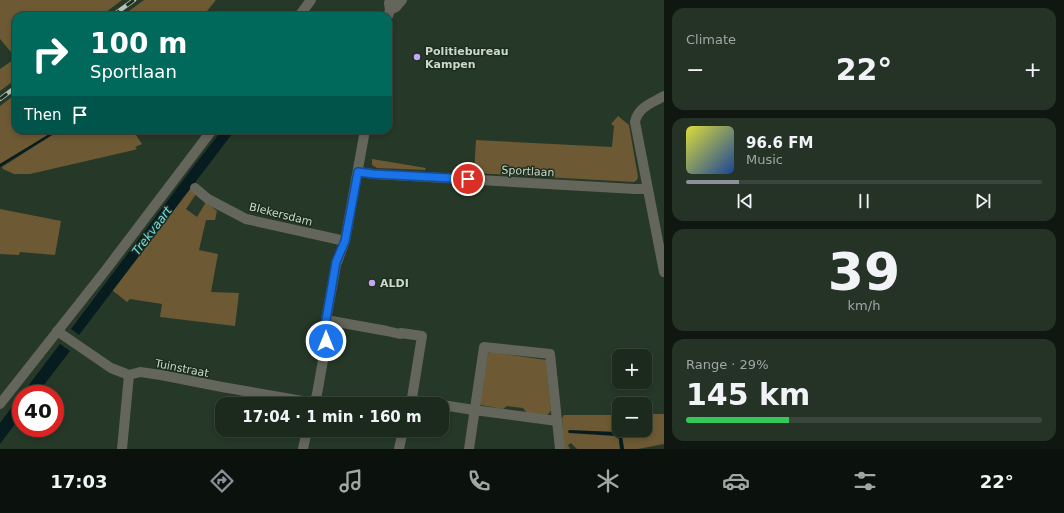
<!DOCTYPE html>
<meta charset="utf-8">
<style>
:root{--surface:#1c2a1d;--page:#253226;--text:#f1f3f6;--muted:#a0a7a4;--line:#3a463b;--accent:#8c9099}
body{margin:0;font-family:"DejaVu Sans",sans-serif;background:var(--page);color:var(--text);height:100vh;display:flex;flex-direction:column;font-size:15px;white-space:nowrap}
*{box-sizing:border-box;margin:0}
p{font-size:13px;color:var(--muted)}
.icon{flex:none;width:22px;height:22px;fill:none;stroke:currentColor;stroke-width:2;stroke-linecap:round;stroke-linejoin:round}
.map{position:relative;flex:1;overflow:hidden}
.side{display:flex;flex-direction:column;gap:8px;padding:8px;background:#0f1710;width:400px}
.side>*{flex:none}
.banner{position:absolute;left:12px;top:12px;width:380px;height:122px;border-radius:12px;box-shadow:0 2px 6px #0003,0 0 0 1px var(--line);background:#00695c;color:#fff;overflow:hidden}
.tools{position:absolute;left:612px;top:349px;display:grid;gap:8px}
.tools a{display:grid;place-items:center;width:40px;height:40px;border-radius:8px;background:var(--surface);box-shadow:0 2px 6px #0003,0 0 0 1px var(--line);font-size:20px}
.speed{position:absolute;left:12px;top:385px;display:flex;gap:8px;font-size:20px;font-weight:700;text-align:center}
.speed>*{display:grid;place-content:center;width:52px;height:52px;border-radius:50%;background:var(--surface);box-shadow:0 2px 6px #0003,0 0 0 1px var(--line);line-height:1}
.speed .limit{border:6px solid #d22;background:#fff;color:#111}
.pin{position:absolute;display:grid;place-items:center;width:34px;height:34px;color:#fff;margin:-17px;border:2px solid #fff;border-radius:50%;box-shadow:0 1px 4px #0007}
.me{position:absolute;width:44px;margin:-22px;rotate:0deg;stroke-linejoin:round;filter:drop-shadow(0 0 3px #0008)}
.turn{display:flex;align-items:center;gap:14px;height:84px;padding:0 12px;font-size:18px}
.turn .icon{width:52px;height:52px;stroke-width:2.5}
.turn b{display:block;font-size:28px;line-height:34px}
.then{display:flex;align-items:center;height:38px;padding:0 12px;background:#0003;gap:8px;font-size:15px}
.big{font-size:30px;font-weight:800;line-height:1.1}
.side .card{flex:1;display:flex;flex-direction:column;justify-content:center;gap:6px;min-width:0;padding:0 14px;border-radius:12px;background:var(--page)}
.side .dial{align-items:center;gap:0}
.dial b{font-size:52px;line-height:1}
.song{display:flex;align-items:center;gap:12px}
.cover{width:48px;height:48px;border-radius:6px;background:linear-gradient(135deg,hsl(60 70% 55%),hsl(220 70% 35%))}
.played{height:4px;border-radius:2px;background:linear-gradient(90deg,var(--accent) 15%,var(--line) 15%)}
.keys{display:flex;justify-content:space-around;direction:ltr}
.heat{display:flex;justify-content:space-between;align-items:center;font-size:22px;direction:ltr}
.charge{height:6px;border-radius:3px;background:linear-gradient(90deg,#34c759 29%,var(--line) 0)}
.trip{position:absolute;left:215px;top:397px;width:234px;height:40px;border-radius:12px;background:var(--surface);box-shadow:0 2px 6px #0003,0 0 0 1px var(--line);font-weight:800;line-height:40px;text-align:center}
.tab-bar{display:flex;height:64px;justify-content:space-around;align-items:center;background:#0b110c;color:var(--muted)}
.tab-bar .icon{width:28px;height:28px}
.tab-bar .active{color:var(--accent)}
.tab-bar b{font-size:18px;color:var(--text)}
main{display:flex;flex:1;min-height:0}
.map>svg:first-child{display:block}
.green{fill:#6d5a34}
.water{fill:#071c1f}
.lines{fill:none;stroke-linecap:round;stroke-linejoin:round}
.minor{stroke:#64665b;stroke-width:10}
.tertiary{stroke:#64665b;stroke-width:10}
.rail-casing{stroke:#b6c2b6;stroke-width:4.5}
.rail{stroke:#1c2e1d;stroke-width:3;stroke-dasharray:9;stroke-linecap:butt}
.route-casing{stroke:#114b97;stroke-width:10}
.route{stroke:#1a73e8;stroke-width:7}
.poi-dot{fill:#c4a7f2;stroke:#1c2e1d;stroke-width:1.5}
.labels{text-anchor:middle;stroke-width:3;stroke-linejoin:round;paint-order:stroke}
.poi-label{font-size:11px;font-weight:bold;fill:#cdd8cd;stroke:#1c2e1d;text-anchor:start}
.street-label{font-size:11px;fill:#cdd8cd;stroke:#1c2e1d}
.water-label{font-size:12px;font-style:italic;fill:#73daea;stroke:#1c2e1d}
</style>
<main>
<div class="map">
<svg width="664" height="449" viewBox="0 0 664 449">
<rect width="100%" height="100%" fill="#263827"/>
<path class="green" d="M0,0H122L101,16H16V79L0,91V69L16,58L0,39Z
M144,0H216L203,16H122Z
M16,94V130H56L0,164V106Z
M618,116L629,125L638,177L637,180L634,182L474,173L476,140L612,147L614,126L611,124Z
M60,130H144L136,135L142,144L135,147L137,149L134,150L30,174H14L3,169L2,167Z
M372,159L426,168L425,170L377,168L372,165Z
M190,188L196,194L186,209L197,217L206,202L217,211L215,220H206L199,250L218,254L211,292L239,293L235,326L160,317L162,304L130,299L127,302L112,290Z
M0,209L61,221L55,255L20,252L19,255L0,254Z
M491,352L546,360L551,411L547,415L527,413L523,408L507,406L503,409L481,405L480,404L488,353Z
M645,414H664V444L638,449H624L622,436L612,435L619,439L620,449H577L571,443L568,445L570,449H564L562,418L564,415H619V430H645Z"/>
<path class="water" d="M56,130H60L0,167V164Z
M222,130H235L79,335L71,329L193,167Z
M60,344L70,351L37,394H22Z
M21,395V416L0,444V423Z
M569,430L617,432L622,436L624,449H620L619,439L616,436L569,433L568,432Z"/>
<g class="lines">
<path class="minor" d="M299,16L311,0
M664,96C652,103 638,107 635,122L664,272
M358,172L374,174L635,189H648
M195,188L208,199L246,219L345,241
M326,320L387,331L400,334L401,333L422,336L411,404
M57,331L111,368L129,375L140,372L161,375L222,387L314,403
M412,400L437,404
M0,404L105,271L212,130
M442,405L474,410L557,421
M122,449L129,375
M399,449L403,430
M469,449L484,347L550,354L560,449"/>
<path class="tertiary" d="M390,10L396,7L402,0
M388,16L390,10L389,3L390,0
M314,404L317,394L325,349L326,320L336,265L345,241L365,130
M303,449L307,430"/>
<g class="rail-casing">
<path id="rail" d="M112,16L134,0
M0,99L16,87"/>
</g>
<use href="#rail" class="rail"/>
</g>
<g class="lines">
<g class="route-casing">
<path id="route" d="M326,341L325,329L326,320L336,262L345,241L358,172L374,174L468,179"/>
</g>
<use href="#route" class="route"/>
</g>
<g class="poi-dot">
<circle cx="417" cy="57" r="4"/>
<circle cx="372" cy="283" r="4"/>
</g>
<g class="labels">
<g class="poi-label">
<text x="425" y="55">Politiebureau<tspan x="425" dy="13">Kampen</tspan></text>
<text x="380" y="287">ALDI</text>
</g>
<g class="street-label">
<text transform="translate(528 171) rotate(3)" y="4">Sportlaan</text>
<text transform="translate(281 214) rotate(14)" y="4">Blekersdam</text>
<text transform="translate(182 368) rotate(11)" y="4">Tuinstraat</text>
</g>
<g class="water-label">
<text transform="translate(152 231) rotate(-53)" y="4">Trekvaart</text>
</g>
</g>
</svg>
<div class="tools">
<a>+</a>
<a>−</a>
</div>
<div class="speed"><div class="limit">40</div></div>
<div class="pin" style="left:468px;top:179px;background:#d93025"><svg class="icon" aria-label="arrive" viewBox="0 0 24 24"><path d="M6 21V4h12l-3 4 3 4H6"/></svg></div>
<svg class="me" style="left:326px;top:341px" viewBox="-20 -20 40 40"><circle r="17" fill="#1a73e8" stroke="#fff" stroke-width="3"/><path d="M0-11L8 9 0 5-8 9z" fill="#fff"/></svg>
<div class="trip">17:04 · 1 min · 160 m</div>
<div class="banner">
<div class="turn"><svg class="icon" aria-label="right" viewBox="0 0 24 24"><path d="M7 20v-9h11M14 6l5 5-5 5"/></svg><div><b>100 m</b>Sportlaan</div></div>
<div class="then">Then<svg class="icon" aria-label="arrive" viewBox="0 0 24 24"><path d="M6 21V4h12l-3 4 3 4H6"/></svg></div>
</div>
</div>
<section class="side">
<div class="card"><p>Climate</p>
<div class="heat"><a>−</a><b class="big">22°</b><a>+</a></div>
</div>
<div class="card">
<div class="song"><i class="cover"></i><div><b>96.6 FM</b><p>Music</p></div></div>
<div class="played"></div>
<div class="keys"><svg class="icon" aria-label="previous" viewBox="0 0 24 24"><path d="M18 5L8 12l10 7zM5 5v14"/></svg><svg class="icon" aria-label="pause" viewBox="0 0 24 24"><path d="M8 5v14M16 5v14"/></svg><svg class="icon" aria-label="next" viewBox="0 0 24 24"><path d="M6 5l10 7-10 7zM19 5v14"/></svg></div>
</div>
<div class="card dial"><b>39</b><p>km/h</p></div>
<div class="card"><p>Range · 29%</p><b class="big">145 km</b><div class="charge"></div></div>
</section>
</main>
<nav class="tab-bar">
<b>17:03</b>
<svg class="icon active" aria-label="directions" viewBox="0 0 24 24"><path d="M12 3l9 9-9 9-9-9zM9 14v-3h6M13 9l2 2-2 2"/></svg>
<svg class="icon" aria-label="music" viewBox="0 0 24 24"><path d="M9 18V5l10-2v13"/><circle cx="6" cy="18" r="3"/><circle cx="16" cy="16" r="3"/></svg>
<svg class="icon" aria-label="phone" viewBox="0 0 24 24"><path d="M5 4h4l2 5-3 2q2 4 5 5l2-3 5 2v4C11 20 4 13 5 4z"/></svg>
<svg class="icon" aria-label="climate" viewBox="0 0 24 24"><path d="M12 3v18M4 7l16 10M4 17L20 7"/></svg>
<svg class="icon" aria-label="car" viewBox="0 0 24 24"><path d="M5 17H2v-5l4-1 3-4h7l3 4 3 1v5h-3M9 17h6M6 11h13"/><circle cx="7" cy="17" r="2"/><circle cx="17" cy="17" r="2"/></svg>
<svg class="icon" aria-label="filters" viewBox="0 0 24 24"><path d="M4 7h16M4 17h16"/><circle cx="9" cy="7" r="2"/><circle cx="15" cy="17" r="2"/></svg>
<b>22°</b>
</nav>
